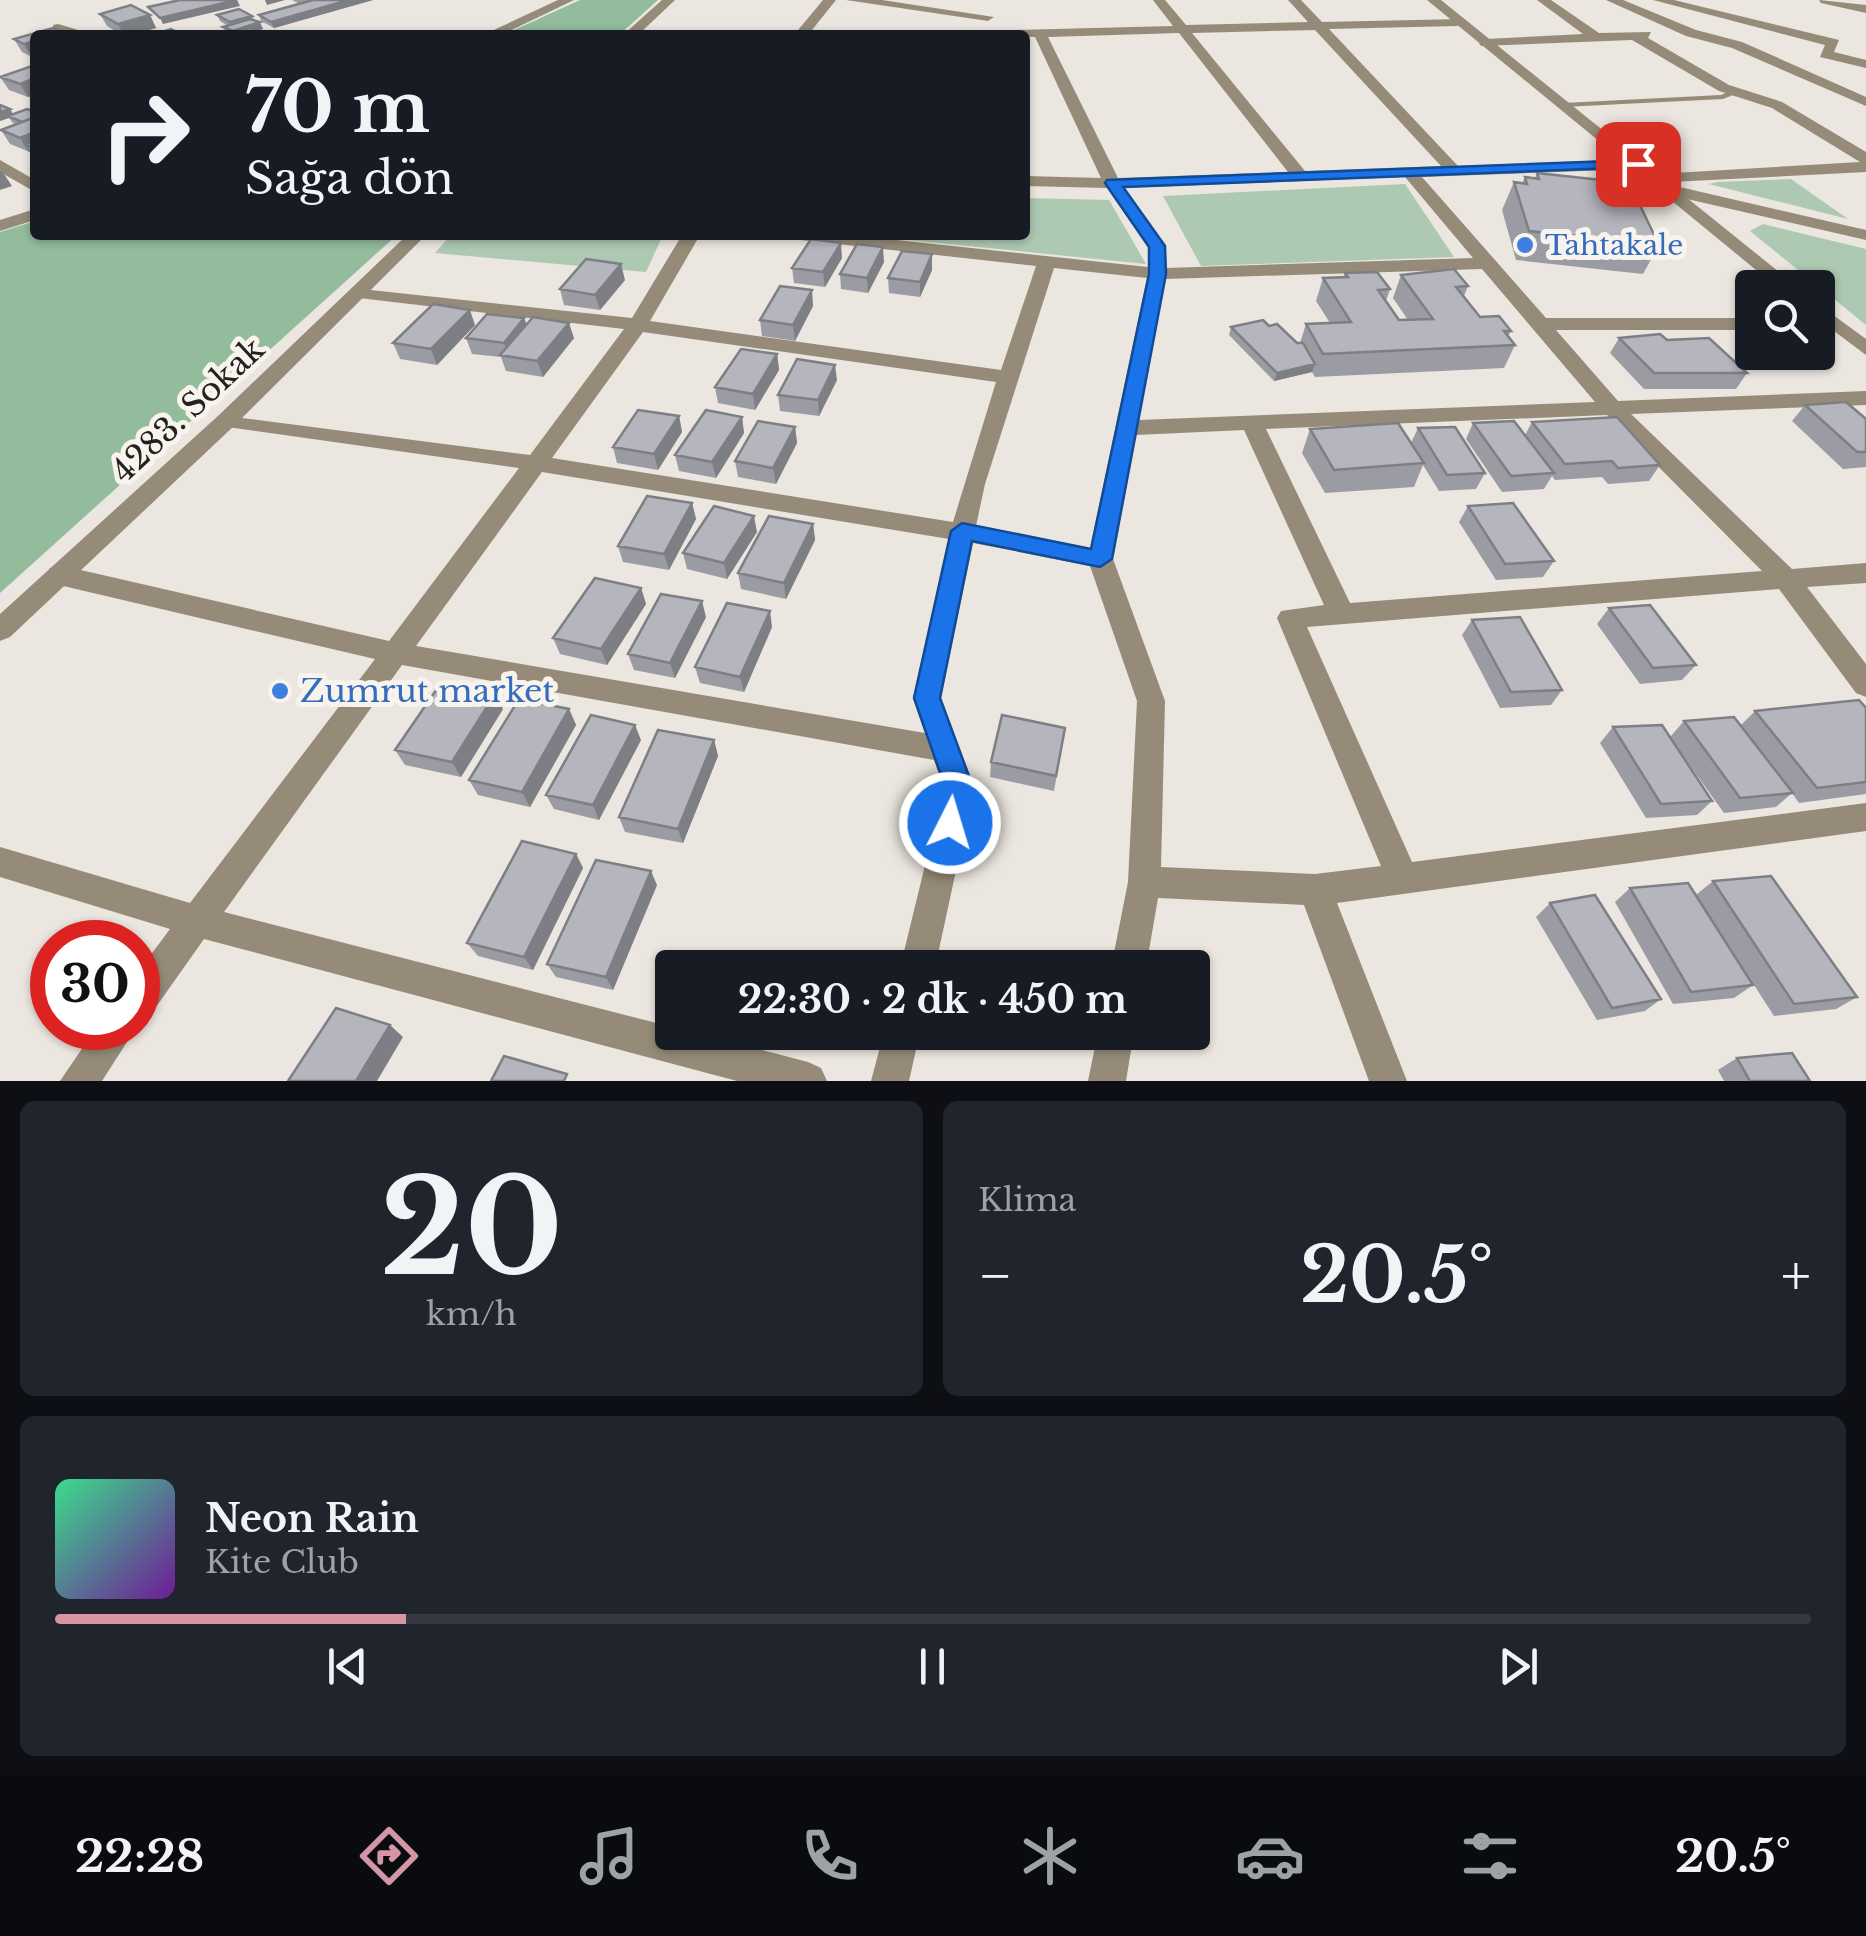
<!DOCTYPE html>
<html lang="tr">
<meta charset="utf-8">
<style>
:root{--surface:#171b24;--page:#20242c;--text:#f1f3f6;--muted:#9ea1a6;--line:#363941;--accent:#d695a4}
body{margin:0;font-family:"Libre Baskerville",serif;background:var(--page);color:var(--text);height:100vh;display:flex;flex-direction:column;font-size:38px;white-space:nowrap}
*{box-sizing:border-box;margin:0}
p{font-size:32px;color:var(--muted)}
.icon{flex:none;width:55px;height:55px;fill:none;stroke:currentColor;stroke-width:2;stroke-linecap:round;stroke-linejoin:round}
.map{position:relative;height:1081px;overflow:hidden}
.panel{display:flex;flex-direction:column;gap:20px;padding:20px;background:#0d0f14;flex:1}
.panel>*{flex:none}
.banner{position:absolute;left:30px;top:30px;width:1000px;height:210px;border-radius:10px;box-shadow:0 2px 8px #0004;background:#171b24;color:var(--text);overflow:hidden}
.tools{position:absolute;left:1735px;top:270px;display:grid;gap:20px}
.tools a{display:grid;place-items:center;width:100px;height:100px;border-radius:10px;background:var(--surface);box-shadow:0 2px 8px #0004;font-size:50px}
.speed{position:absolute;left:30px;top:920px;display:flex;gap:20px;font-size:50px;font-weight:700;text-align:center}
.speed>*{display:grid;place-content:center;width:130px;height:130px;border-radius:50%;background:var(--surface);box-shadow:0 2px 8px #0004;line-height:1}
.speed .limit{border:15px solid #d22;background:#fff;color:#111}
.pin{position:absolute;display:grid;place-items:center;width:85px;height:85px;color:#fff;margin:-42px;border-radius:20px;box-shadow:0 5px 15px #0006}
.me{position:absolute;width:110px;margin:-55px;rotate:5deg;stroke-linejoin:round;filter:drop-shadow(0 0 8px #0008)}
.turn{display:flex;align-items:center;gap:35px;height:210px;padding:0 50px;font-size:45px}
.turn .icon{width:130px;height:130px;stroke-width:2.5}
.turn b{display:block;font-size:70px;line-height:85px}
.big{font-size:75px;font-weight:700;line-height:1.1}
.panel .widget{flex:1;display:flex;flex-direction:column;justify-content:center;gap:15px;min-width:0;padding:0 35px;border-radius:15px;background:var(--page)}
.panel .dial{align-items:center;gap:0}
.dial b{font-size:130px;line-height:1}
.song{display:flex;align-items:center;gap:30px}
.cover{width:120px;height:120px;border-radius:15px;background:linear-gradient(135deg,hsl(150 70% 55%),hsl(280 70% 35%))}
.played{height:10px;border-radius:5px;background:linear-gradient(90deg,var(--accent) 20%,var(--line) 20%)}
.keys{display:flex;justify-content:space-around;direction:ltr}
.heat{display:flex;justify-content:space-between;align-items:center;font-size:55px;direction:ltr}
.panel .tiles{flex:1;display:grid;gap:20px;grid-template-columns:1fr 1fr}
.widget:last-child{grid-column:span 2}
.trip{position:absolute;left:655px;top:950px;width:555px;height:100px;border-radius:10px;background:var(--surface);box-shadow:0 2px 8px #0004;font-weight:700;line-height:100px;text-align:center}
.tab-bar{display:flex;height:160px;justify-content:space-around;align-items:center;background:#090b0e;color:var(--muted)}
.tab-bar .icon{width:70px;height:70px}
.tab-bar .current{color:var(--accent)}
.tab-bar b{font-size:45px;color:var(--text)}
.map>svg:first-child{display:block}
.green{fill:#adc9b2}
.forest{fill:#92bc9b}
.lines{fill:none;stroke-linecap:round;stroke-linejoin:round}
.service{fill:#958b78;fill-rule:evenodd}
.minor{fill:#958b78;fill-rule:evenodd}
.tertiary{fill:#958b78;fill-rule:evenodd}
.wall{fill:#9b9ca3}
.shaded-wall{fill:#7e7f84}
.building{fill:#b4b5bd;stroke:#7e7f84;stroke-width:2.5}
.route{fill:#1a73e8;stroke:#114b97;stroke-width:2.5}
.shop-dot{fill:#3f7fe0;stroke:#f8f3ec;stroke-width:4}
.labels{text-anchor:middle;stroke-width:10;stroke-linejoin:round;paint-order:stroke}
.far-shop-label{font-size:28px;fill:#366cbe;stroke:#f8f3ec;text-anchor:start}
.street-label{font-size:32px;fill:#23211f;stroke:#f8f3ec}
.shop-label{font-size:32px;fill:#366cbe;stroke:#f8f3ec;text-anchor:start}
</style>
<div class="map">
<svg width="1866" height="1081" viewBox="0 0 1866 1081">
<rect width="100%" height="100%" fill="#ebe6df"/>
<path class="green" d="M1791,179L1848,219L1709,184L1717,182Z
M1405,184L1454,257L1201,266L1163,196Z
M1025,198L1109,200L1146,264L859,235H1025Z
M1763,224L1866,249V325L1750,231Z
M451,235H663L646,272L435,253Z"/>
<path class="forest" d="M580,0H658L619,35H503Z
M35,221V235H397L0,593V232Z"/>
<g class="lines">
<path class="service" d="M1735,89L1739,91L1738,93L1723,99L1563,107L1559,105L1563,103L1721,95Z"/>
<path class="minor" d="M558,0H574L501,35H483Z
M823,0H836L808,35H794Z
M846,0H882L994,17L988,21Z
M1153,0H1165L1186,25L1308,22L1288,0H1301L1322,22L1462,19L1457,26L1329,29L1458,166L1638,159L1646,164L1638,169L1422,177L1546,318H1752V330H1556L1618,401L1866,391V405L1631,414L1792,569L1866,563V583L1807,587L1866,664V697L1856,693L1779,589L1307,627L1412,862L1866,803V831L1337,903L1407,1081H1369L1304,905L1158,898L1146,968H1111L1128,882L1137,701L1090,566L973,543L941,698L974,787L935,968H900L944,787L934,760L402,665L224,912L672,1027V1032H693L808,1062L821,1068L827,1081H737L204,939L151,1014L138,1019V972L170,929L0,877V847L190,903L375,659L59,585L50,582L46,575L50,568L59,565L389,641L519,468L227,427L219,425L216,420L219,415L530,455L624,329L359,298L352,296V288L632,318L682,235H700L650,321L1001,370L1036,266L801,240L792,235H850L1148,267V247L1107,188L1025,186V176L1101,178L1035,37L972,35L979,31L1173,26ZM1315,30L1441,166L1305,171L1192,33ZM1179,33L1288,172L1118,178L1048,37ZM1405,177L1473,258L1166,268V247L1124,188ZM1054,268L1147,278L1090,548L976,526L985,484ZM1482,269L1595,402L1139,420L1165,279ZM643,332L996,382L953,522L552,458ZM1607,415L1762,571L1350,603L1266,429ZM1244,430L1324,605L1281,611L1277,618L1381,866L1315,874L1161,867L1165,701L1113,559L1136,435ZM542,472L949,539L913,698L925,733L416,646Z
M1537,0H1551L1599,33L1651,32L1648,38L1729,85L1782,102L1866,152V172L1651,183V175L1657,174L1860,162L1772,108L1719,91L1632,40L1481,46L1479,43L1486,39L1583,34Z
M1606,0H1623L1696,30L1742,42L1866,97V106L1732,48L1686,36Z
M1653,0H1674L1839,40L1834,52L1866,60V68L1820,57L1825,45Z
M1819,0L1866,5V13L1821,3Z
M58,24L85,32L87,35L53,31V25Z
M0,160L35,180V192L0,172Z
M1671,185L1866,230V240L1665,194L1663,190Z
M35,209V220L0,231V220Z
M96,1028H136L102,1081H60Z
M884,1032H920L909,1081H871Z
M1098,1032H1134L1126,1081H1088Z"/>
<path class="tertiary" d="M662,0H675L638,35H623Z
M1427,0H1441L1799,288H1778Z
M407,235H426L235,425L10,637L0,641V614L219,415Z
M1818,304L1866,339V355L1818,319Z"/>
</g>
<path class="wall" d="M292,0H373L274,28L261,21L259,15L300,4Z
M100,14L150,15L156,28L131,35H122L107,26Z
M217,15L252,16L254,20L263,29L256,31L264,35L226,34L223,27L228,26L220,21Z
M53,28L64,33L65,35H35V56L32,57L22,52L14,39Z
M35,65V95L28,97L9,90L0,77Z
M10,109L13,114L35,112V159L30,152L10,144L1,130L16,124L13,123L9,118L0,121Z
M1537,173L1603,185L1621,194L1659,245L1643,274L1516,260L1502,210L1514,182L1522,183L1525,177L1535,178Z
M842,258L825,287L794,283L792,268Z
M884,262L868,293L841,289L840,274Z
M932,270L920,297L889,293L888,278Z
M1345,273L1390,289L1386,301L1399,320H1408L1393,298L1401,275L1468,286L1464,296L1480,317L1511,331L1508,336L1515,345L1504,368L1315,377L1312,372L1274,381L1229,335L1231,327L1269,326L1297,343H1300L1306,324L1330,323L1316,301L1323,278L1343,277Z
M625,280L600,310L564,305L560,289Z
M813,306L795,341L762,336L760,320Z
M524,318L527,325L574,338L543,377L506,371L501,357L472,354L466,338Z
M475,325L437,365L400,359L393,343Z
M1619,338L1747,373L1736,389H1644L1610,353Z
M777,354L779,370L755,410L718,403L715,387Z
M837,380L819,416L780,411L778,395Z
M1805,405L1866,419V467L1843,469L1792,421Z
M679,416L682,432L658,470L617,463L613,447Z
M742,417L744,433L716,478L679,471L675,455Z
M1532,422L1660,465L1649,481L1608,484L1602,477L1555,480L1552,476L1544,489L1502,492L1466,439L1473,423L1525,435Z
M795,427L797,443L776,484L738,477L735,461Z
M1418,428L1485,473L1476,489L1439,491L1423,465L1414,487L1325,493L1302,453L1310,429L1411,443Z
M692,503L696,519L669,570L623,562L618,546Z
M1468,506L1554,561L1543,577L1496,580L1459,522Z
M813,524L815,540L786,599L741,589L738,573Z
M757,532L727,579L687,569L683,553Z
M641,588L646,604L607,665L560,654L553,638Z
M1609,608L1696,665L1682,680L1640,684L1597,624Z
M706,617L675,678L634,670L628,654Z
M1472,620L1562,690L1551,705L1500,708L1462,635Z
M772,627L744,692L700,683L695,667Z
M1866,708V794L1799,803L1792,793L1776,807L1724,813L1673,742L1712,801L1697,815L1646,818L1600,743L1613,727L1670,737L1684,721L1741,725L1755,711Z
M503,709L461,777L405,765L395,750Z
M569,709L576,725L530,807L478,795L469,780Z
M1065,728L1054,791L990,777L991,762Z
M641,740L599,820L554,809L546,795Z
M714,740L718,756L683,843L625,832L619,817Z
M576,854L583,868L533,970L478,956L467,943Z
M1713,881L1857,997L1836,1009L1774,1016L1696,895Z
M657,885L613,990L556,977L547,964Z
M1630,888L1753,985L1734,998L1673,1004L1615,902Z
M1550,903L1661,999L1645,1011L1597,1020L1536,917Z
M1737,1058L1810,1081H1724L1718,1070Z"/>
<path class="shaded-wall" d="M237,0L240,6L163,24L160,18Z
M265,0H285L267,5Z
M349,0H373L274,28L271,22Z
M150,15L156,28L131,35H124L118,24Z
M260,22L263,29L244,35H235L233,31Z
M35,41V56L32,57L24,44Z
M35,78V95L28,97L20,84Z
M10,109L14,116L0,121V112Z
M35,132V149L26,144L30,152H29L20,138Z
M2,171L12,186L0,190V172Z
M841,243L842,258L825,287L823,272Z
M883,247L884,262L868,293L867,278Z
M932,254V270L920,297V282Z
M621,264L625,280L600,310L595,295Z
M812,290L813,306L795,341L793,325Z
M470,310L475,325L437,365L431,349Z
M524,318L530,334L510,358L504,343Z
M569,323L574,338L543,377L537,361Z
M777,354L779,370L755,410L753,394Z
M1315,364L1312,372L1274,381L1277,373Z
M835,365L837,380L819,416L818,400Z
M679,416L682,432L658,470L654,454Z
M742,417L744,433L716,478L712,462Z
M795,427L797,443L776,484L773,468Z
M692,503L696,519L669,570L664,554Z
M754,516L757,532L727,579L724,563Z
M813,524L815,540L786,599L784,583Z
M641,588L646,604L607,665L601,649Z
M702,601L706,617L675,678L670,663Z
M770,611L772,627L744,692L740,677Z
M495,694L503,709L461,777L452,762Z
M569,709L576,725L530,807L522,792Z
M635,725L641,740L599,820L593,805Z
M714,740L718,756L683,843L678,829Z
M576,854L583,868L533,970L524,957Z
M651,871L657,885L613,990L606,977Z
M390,1025L403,1037L377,1081H356Z"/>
<path class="building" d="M180,0H237L160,18L148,7Z
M313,0H349L271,22L259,15Z
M131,5L150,15L118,24L100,14Z
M239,9L252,16L230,22L217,15Z
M250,19L260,22L233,31L223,27Z
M53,28L64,33L55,35H35V41L24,44L14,39Z
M250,28L264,33L259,35H231Z
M171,29L180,34L162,35L159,33Z
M507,30L526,35H496Z
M35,65V78L20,84L0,77Z
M0,105L10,109L0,112Z
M27,109L35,112V120L30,119L22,122L8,116Z
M30,119L35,122V132L20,138L1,130Z
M35,141V149L26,144Z
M1537,173L1601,180L1603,185L1617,187L1621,194L1635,195L1659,245L1529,231L1514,182L1527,184L1525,177L1539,179Z
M811,239L841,243L823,272L792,268Z
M857,244L883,247L867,278L840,274Z
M902,251L932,254L920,282L888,278Z
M586,259L621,264L595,295L560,289Z
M1454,269L1468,286L1456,287L1480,317L1499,316L1511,331H1504L1515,345L1323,354L1306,324L1351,322L1323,278L1348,277L1345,273L1377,272L1390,289L1378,290L1399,320L1433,319L1401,275Z
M780,286L812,290L793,325L760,320Z
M433,304L470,310L431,349L393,343Z
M487,314L524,318L504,343L466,338Z
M533,317L569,323L537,361L500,355Z
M1263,320L1269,326L1277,324L1297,343H1303L1315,364L1277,373L1231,327Z
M1660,334L1667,340L1709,338L1747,373H1654L1619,338Z
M741,349L777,354L753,394L715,387Z
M797,359L835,365L818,400L778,395Z
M1846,402L1866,419V452H1857L1805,405Z
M638,410L679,416L654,454L613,447Z
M706,410L742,417L712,462L675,455Z
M1617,417L1660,465L1618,468L1612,461L1565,464L1532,422Z
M758,421L795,427L773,468L735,461Z
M1514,421L1554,473L1511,476L1473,423Z
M1398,423L1424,463L1334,470L1310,429Z
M1455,427L1485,473L1447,475L1418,428Z
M647,496L692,503L664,554L618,546Z
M1513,503L1554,561L1505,564L1468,506Z
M714,506L754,516L724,563L683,553Z
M769,516L813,524L784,583L738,573Z
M595,578L641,588L601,649L553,638Z
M661,594L702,601L670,663L628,654Z
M727,603L770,611L740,677L695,667Z
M1650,605L1696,665L1653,668L1609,608Z
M1520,617L1562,690L1511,692L1472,620Z
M441,683L495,694L452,762L395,750Z
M519,699L569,709L522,792L469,780Z
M1859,700L1866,708V782L1817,788L1755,711Z
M591,715L635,725L593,805L546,795Z
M1002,715L1065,728L1056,776L991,762Z
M1734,717L1793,793L1740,798L1684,721Z
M1662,725L1712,801L1661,804L1613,727Z
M658,730L714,740L678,829L619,817Z
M522,841L576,854L524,957L467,943Z
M596,860L651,871L606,977L547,964Z
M1771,876L1857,997L1794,1004L1713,881Z
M1688,883L1753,985L1691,992L1630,888Z
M1595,895L1661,999L1612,1008L1550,903Z
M336,1008L390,1025L356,1081H288Z
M1792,1053L1810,1081H1750L1737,1058Z
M504,1056L567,1074L564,1081H491Z"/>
<path class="route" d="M1638,160L1646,164L1643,167L1123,187L1165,246L1166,274L1112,559L1100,567L972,541L940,698L973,787L961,832L950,836L940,832L936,823L945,787L914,698L951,531L962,523L1091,549L1149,274V247L1105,183L1107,180Z"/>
<g class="shop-dot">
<circle cx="1525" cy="245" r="10"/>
<circle cx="280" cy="691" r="10"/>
</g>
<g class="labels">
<g class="far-shop-label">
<text x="1545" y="255">Tahtakale</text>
</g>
<g class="street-label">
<text transform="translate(188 410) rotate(-43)" y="11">4283. Sokak</text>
</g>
<g class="shop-label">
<text x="300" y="702">Zumrut market</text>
</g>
</g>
</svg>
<div class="tools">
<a><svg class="icon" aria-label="search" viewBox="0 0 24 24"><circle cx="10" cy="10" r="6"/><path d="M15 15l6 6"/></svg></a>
</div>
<div class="speed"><div class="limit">30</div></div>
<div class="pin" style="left:1638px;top:164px;background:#d93025"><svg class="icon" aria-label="arrive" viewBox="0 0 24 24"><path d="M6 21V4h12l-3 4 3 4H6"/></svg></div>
<svg class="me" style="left:950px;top:823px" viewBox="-20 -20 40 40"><circle r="17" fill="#1a73e8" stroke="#fff" stroke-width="3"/><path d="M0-11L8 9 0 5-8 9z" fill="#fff"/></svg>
<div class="trip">22:30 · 2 dk · 450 m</div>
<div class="banner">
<div class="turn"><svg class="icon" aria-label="right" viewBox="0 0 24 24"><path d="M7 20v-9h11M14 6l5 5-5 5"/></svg><div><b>70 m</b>Sağa dön</div></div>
</div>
</div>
<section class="panel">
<div class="tiles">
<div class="widget dial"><b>20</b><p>km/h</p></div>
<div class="widget"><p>Klima</p>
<div class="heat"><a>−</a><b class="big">20.5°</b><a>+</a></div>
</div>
<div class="widget">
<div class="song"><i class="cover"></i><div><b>Neon Rain</b><p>Kite Club</p></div></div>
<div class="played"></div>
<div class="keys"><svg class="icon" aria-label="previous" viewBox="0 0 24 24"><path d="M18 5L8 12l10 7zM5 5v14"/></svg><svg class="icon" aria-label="pause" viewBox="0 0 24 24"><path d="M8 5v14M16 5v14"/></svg><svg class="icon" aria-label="next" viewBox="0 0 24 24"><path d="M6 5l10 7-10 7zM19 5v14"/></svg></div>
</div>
</div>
</section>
<nav class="tab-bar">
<b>22:28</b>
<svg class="icon current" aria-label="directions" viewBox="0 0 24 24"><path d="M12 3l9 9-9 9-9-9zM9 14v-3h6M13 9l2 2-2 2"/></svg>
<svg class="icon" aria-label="music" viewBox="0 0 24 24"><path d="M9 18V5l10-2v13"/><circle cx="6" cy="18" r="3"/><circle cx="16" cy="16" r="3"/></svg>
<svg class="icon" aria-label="phone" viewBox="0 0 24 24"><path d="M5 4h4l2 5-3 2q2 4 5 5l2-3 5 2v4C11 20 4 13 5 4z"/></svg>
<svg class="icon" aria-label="climate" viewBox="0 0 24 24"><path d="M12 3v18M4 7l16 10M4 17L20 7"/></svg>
<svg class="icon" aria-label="car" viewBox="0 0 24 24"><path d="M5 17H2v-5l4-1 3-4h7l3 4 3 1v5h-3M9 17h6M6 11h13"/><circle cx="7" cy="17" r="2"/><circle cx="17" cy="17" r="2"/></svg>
<svg class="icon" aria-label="filters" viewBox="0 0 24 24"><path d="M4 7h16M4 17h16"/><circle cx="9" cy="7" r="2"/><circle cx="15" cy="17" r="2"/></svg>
<b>20.5°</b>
</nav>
